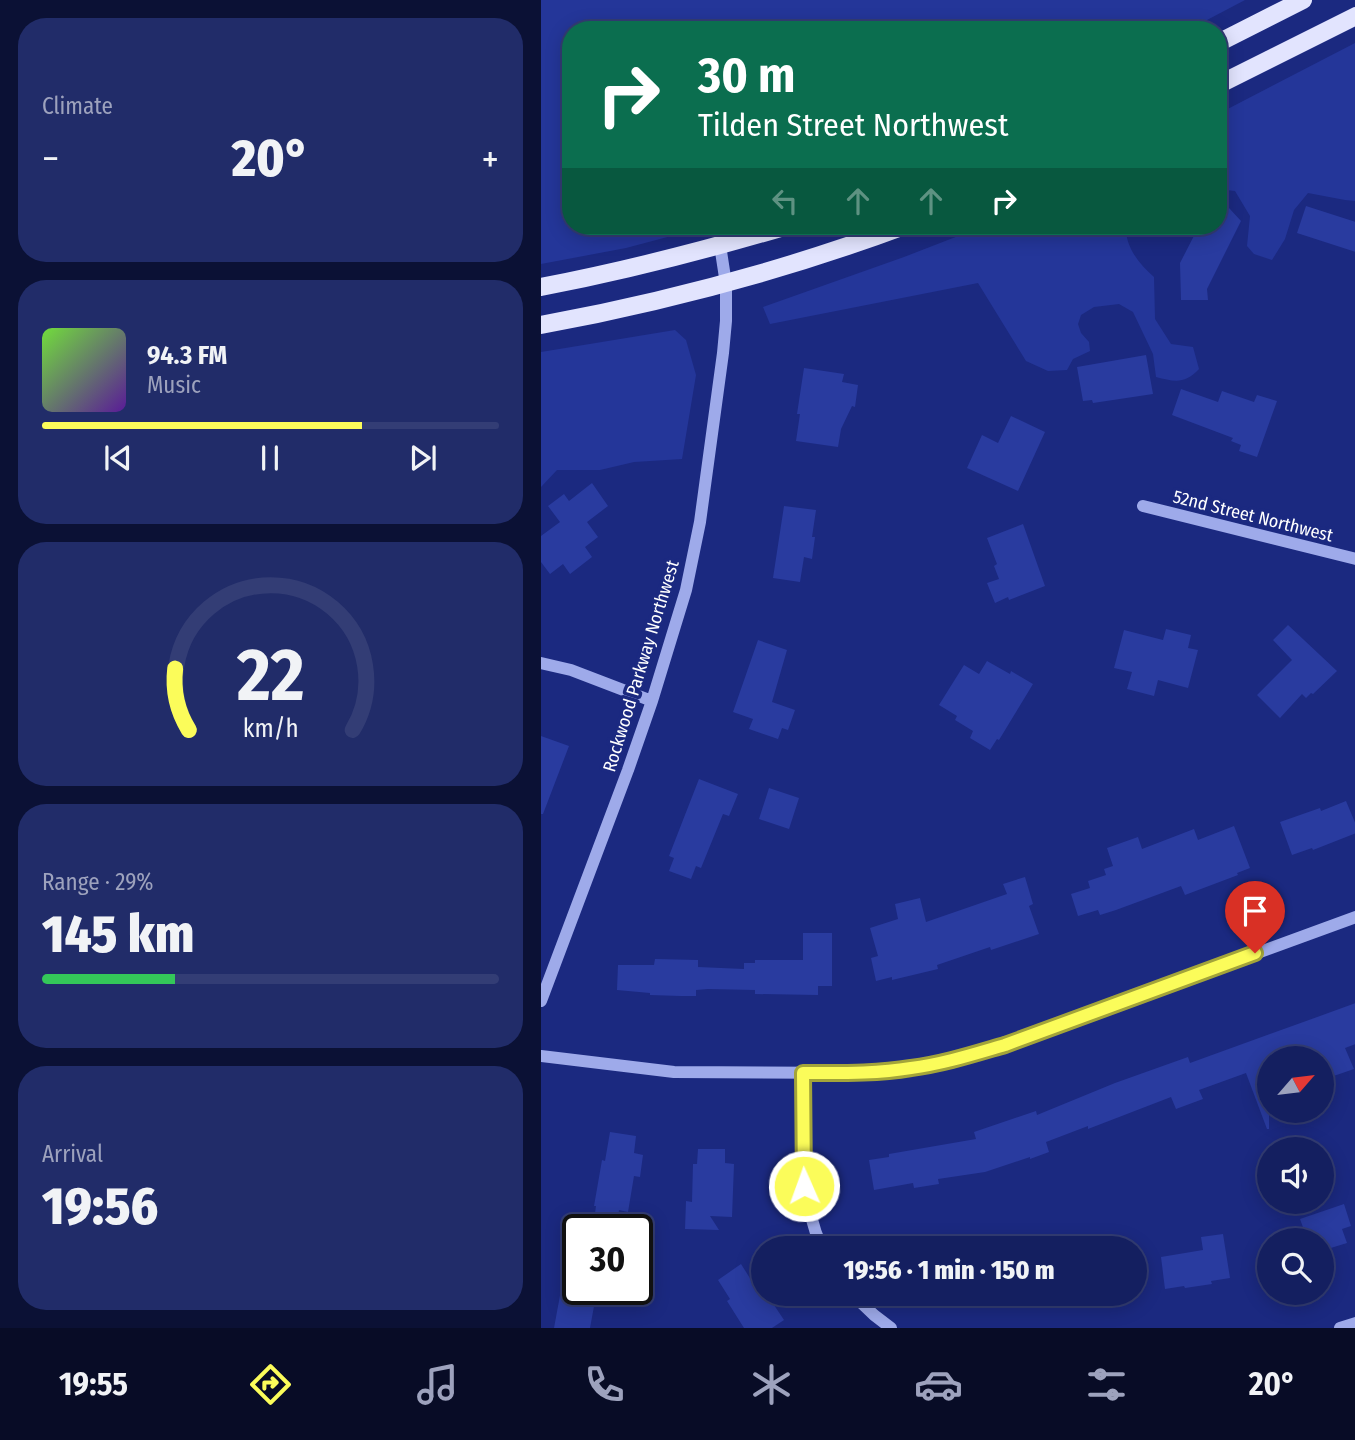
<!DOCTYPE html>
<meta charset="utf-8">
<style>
:root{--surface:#141f60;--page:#212c69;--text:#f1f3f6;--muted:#9da2bd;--line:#333d75;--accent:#fbfc5a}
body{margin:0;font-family:"Fira Sans Condensed",sans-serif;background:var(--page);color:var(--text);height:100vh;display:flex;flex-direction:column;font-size:26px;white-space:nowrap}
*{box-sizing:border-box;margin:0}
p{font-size:23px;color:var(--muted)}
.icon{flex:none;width:38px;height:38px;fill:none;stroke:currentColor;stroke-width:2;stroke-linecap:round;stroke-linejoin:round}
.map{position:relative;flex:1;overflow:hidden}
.side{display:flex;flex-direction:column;gap:18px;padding:18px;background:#0b1135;width:541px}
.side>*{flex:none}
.hud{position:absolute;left:21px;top:21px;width:665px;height:214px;border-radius:28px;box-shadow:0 4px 18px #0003,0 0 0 2px var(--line);background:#0b6e4f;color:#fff;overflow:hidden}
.needle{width:46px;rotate:62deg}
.buttons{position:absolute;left:716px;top:1046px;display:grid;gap:14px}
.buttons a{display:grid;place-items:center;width:77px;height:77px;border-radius:50%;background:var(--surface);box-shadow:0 4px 18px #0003,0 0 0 2px var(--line);font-size:35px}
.speed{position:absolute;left:21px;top:1214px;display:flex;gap:14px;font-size:35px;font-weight:700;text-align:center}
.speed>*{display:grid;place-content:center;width:91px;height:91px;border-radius:50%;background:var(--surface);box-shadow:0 4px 18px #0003,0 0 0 2px var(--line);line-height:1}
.speed .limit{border:4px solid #111;border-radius:10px;background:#fff;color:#111}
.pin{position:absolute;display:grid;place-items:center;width:60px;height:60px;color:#fff;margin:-72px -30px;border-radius:50% 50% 50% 0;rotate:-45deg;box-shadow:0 0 7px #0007}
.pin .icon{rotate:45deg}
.me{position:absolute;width:77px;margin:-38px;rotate:358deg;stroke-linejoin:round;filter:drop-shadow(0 0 5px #0008)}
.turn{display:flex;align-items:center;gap:24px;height:147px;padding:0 21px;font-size:32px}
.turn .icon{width:91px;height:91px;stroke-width:2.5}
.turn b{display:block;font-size:49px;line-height:60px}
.lanes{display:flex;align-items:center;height:66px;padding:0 21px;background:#0003;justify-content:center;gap:35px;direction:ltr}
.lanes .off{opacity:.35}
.big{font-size:52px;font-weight:800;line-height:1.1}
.side .tile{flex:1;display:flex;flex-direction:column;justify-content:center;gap:10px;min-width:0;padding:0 24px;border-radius:28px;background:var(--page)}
.side .dial{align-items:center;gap:0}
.dial svg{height:182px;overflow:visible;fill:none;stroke:var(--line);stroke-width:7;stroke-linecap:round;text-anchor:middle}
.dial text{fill:var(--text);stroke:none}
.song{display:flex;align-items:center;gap:21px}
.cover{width:84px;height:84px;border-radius:10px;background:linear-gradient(135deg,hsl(100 70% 55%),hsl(270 70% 35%))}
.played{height:7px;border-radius:4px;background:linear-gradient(90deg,var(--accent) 70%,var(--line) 70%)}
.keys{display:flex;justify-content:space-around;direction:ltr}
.heat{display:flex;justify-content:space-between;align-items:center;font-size:38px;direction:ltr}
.charge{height:10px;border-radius:5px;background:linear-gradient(90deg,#34c759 29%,var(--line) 0)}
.trip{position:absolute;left:210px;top:1236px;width:396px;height:70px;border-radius:35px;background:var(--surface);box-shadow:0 4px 18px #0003,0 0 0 2px var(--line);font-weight:800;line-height:70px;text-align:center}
.tab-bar{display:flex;height:112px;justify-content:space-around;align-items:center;background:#080c26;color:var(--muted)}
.tab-bar .icon{width:49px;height:49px}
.tab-bar .selected{color:var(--accent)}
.tab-bar b{font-size:32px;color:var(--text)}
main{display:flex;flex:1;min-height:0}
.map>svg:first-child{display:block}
.green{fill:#243699}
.building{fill:#293b9f}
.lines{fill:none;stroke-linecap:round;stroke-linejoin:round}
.minor{stroke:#9eaaea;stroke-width:12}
.major{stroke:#e2e4fe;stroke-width:18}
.route-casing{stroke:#a3a43a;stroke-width:18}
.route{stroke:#fbfc5a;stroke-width:12}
.labels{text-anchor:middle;stroke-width:7;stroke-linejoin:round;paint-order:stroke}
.street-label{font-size:18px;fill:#fff;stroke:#1b2980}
</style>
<main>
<section class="side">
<div class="tile"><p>Climate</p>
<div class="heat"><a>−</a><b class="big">20°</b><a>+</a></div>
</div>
<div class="tile">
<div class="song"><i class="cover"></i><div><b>94.3 FM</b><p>Music</p></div></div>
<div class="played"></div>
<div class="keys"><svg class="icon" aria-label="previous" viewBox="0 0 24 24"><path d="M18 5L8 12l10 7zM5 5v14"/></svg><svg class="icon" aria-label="pause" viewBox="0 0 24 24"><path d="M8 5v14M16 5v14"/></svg><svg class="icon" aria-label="next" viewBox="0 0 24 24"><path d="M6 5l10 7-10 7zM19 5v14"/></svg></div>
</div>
<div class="tile dial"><svg viewBox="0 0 100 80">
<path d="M14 69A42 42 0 1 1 86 69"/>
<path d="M14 69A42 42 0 0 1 8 42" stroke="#fbfc5a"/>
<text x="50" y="56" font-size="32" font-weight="700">22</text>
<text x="50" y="72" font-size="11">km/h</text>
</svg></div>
<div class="tile"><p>Range · 29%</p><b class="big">145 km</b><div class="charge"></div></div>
<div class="tile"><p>Arrival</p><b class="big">19:56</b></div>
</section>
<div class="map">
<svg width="815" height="1328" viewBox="0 0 815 1328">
<rect width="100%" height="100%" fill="#1b2980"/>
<path class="green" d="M0,0H704L647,30H30V226H168L85,248L0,264Z
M814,43V201L804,200L767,193L753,210L744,239L731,260L713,254L706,246L709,216L694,191L677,189V114Z
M443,226H585C584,247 598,264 613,277L614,319L630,344L652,347L658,369C644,384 634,382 615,377L612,354L592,312L578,304L553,307L540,315L537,324L540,333L548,342L549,351L532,359L526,370L507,371L485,361L437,283L229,324L222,307L363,257Z
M134,330L145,340L155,375L141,459L93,462L59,470H16L0,487V352Z"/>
<path class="building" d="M677,196L700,221L666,289L667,300H640L639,263L658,226H677Z
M765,206L815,222V252L756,233Z
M605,355L612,394L552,403L551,400L542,401L536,367Z
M263,368L303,374L301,382L317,385L314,407L311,406L300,429L297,447L255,441L259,414H256Z
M640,389L677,402L681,391L713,402L716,395L736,401L716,457L698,451L700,445L690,441L692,438L631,415Z
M470,416L504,432L477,491L426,468L441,435L457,443Z
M51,483L67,506L46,522L57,537L44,547L51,557L29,574L22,564L9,574L0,562V536L19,522L7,506L23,494L28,501Z
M243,506L275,510L271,537H274L271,559L263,557L259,582L232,578Z
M482,524L504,586L468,600L467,597L454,603L446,583L458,579L453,566L456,564L446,538Z
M747,625L796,671L772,694L770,693L765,698L761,694L739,718L716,695L751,660L732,640Z
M625,629L650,635L647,648L657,650L647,688L617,680L613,696L586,689L591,672L573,668L583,630L622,640Z
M217,640L246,650L231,702L254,710L247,730L241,728L237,739L208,729L212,719L192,712Z
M446,661L469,674L470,671L492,684L458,740L456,739L449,750L429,738L432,731L414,720L416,716L398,705L423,665L438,674Z
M0,736L28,746L2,814H0Z
M158,779L197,794L188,816L182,814L160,868L155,866L150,879L128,871L133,858L128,856Z
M228,788L258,798L248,829L218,819Z
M805,801L815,825V833L772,850L771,848L751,855L739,822L779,808L780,811Z
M693,826L709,868L696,873L697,875L644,895L640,886L575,910L559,915L557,910L537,916L530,894L549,888L547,881L565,875L563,869L572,866L566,848L597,837L601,849L653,829L657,840Z
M484,877L492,904L488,906L498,934L450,950L449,947L396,965L397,969L351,980V977L335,981L330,958L337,956L329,928L357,919L354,904L379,898L385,922L466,894L462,884Z
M262,933H291V986H277V995L214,994V990L167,989L155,990V996H140L109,995V993L76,990L77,965H113L114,959L157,960V967L203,969V963H214V960H262Z
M815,1003V1044L804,1048L813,1069L784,1079L780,1071V1059H728V1129H726L705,1073L658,1090L662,1099L635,1109L630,1097L547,1129V1126L505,1142L508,1152L489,1159V1157L444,1172L397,1179L398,1184L373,1188L372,1183L333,1190L328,1160L348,1157V1154L435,1139L433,1132L495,1111L496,1115L574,1083L647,1057L649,1063Z
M69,1132L95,1136L93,1153L102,1155L99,1177L93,1176L87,1212L78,1210L76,1224L53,1220L55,1206H53L61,1160L64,1161Z
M157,1149H184V1163L193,1164L191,1217L169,1216L178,1230L144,1229L145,1201L151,1202L152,1164H156Z
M803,1204L810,1226L801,1229L806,1243L780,1251V1241H767L759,1219Z
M682,1234L689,1278L670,1281L671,1284L644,1288L643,1286L624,1289L620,1257L662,1250L660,1237Z
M200,1264L212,1283L217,1280L222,1288V1293H225L243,1320L231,1328H203L186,1301L189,1299L177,1280Z
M20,1290H56L49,1328H13Z"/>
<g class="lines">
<path class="minor" d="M602,506L815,559
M0,663L30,670L111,701
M0,1001L87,770L111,701L145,590L159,522L182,353L185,321V284L179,245
M0,1056L133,1072L318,1073L353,1071L388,1065L464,1045L815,917
M262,1073C262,1132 256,1193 281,1248
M310,1293L333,1315L350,1328
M799,1328L815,1323"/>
<path class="major" d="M677,43L762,0
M677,85L815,16
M0,287C83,271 165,250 246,226
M0,325C123,302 245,270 363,226"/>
</g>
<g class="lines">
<g class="route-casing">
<path id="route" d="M263,1186L262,1073C298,1073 334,1074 370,1068C402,1064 433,1054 464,1045L714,953"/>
</g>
<use href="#route" class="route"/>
</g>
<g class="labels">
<g class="street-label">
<text transform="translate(712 516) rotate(14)" y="6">52nd Street Northwest</text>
<text transform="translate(100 666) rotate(-73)" y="6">Rockwood Parkway Northwest</text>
</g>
</g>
</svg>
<div class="buttons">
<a><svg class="needle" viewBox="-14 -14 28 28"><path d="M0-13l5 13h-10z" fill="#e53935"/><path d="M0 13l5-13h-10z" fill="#9da2bd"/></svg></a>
<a><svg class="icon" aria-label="sound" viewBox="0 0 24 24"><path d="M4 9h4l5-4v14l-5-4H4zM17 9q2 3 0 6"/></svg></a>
<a><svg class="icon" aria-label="search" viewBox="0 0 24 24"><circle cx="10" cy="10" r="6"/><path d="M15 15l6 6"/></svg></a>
</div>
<div class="speed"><div class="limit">30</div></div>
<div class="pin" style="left:714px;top:953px;background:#d93025"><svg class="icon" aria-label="arrive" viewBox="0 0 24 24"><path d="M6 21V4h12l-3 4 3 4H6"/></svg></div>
<svg class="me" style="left:263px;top:1186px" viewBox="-20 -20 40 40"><circle r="17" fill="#fbfc5a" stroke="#fff" stroke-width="3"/><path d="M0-11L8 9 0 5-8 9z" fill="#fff"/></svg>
<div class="trip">19:56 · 1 min · 150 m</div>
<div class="hud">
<div class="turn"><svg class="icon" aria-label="right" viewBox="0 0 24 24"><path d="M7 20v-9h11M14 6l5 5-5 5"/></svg><div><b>30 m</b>Tilden Street Northwest</div></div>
<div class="lanes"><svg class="icon off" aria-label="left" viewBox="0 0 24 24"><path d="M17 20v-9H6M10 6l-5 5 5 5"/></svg><svg class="icon off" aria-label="ahead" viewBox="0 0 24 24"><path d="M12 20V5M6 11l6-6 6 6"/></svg><svg class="icon off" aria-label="ahead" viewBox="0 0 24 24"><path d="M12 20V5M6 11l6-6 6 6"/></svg><svg class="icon" aria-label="right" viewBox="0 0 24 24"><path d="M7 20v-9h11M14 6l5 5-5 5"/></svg></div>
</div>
</div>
</main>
<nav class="tab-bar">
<b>19:55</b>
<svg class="icon selected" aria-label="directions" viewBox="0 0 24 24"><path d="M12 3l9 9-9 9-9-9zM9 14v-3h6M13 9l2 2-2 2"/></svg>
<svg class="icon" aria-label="music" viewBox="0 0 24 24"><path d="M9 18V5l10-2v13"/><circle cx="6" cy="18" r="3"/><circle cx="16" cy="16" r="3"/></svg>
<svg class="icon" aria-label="phone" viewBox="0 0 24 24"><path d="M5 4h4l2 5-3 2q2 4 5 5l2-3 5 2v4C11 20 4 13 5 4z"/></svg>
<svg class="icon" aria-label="climate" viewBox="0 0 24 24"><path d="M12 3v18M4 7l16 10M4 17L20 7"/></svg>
<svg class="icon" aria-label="car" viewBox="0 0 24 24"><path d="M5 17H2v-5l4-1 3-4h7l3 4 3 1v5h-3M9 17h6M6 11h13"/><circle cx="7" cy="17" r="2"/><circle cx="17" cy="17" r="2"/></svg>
<svg class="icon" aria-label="filters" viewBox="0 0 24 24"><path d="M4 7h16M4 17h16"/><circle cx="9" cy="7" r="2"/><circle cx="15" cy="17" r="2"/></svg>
<b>20°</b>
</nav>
